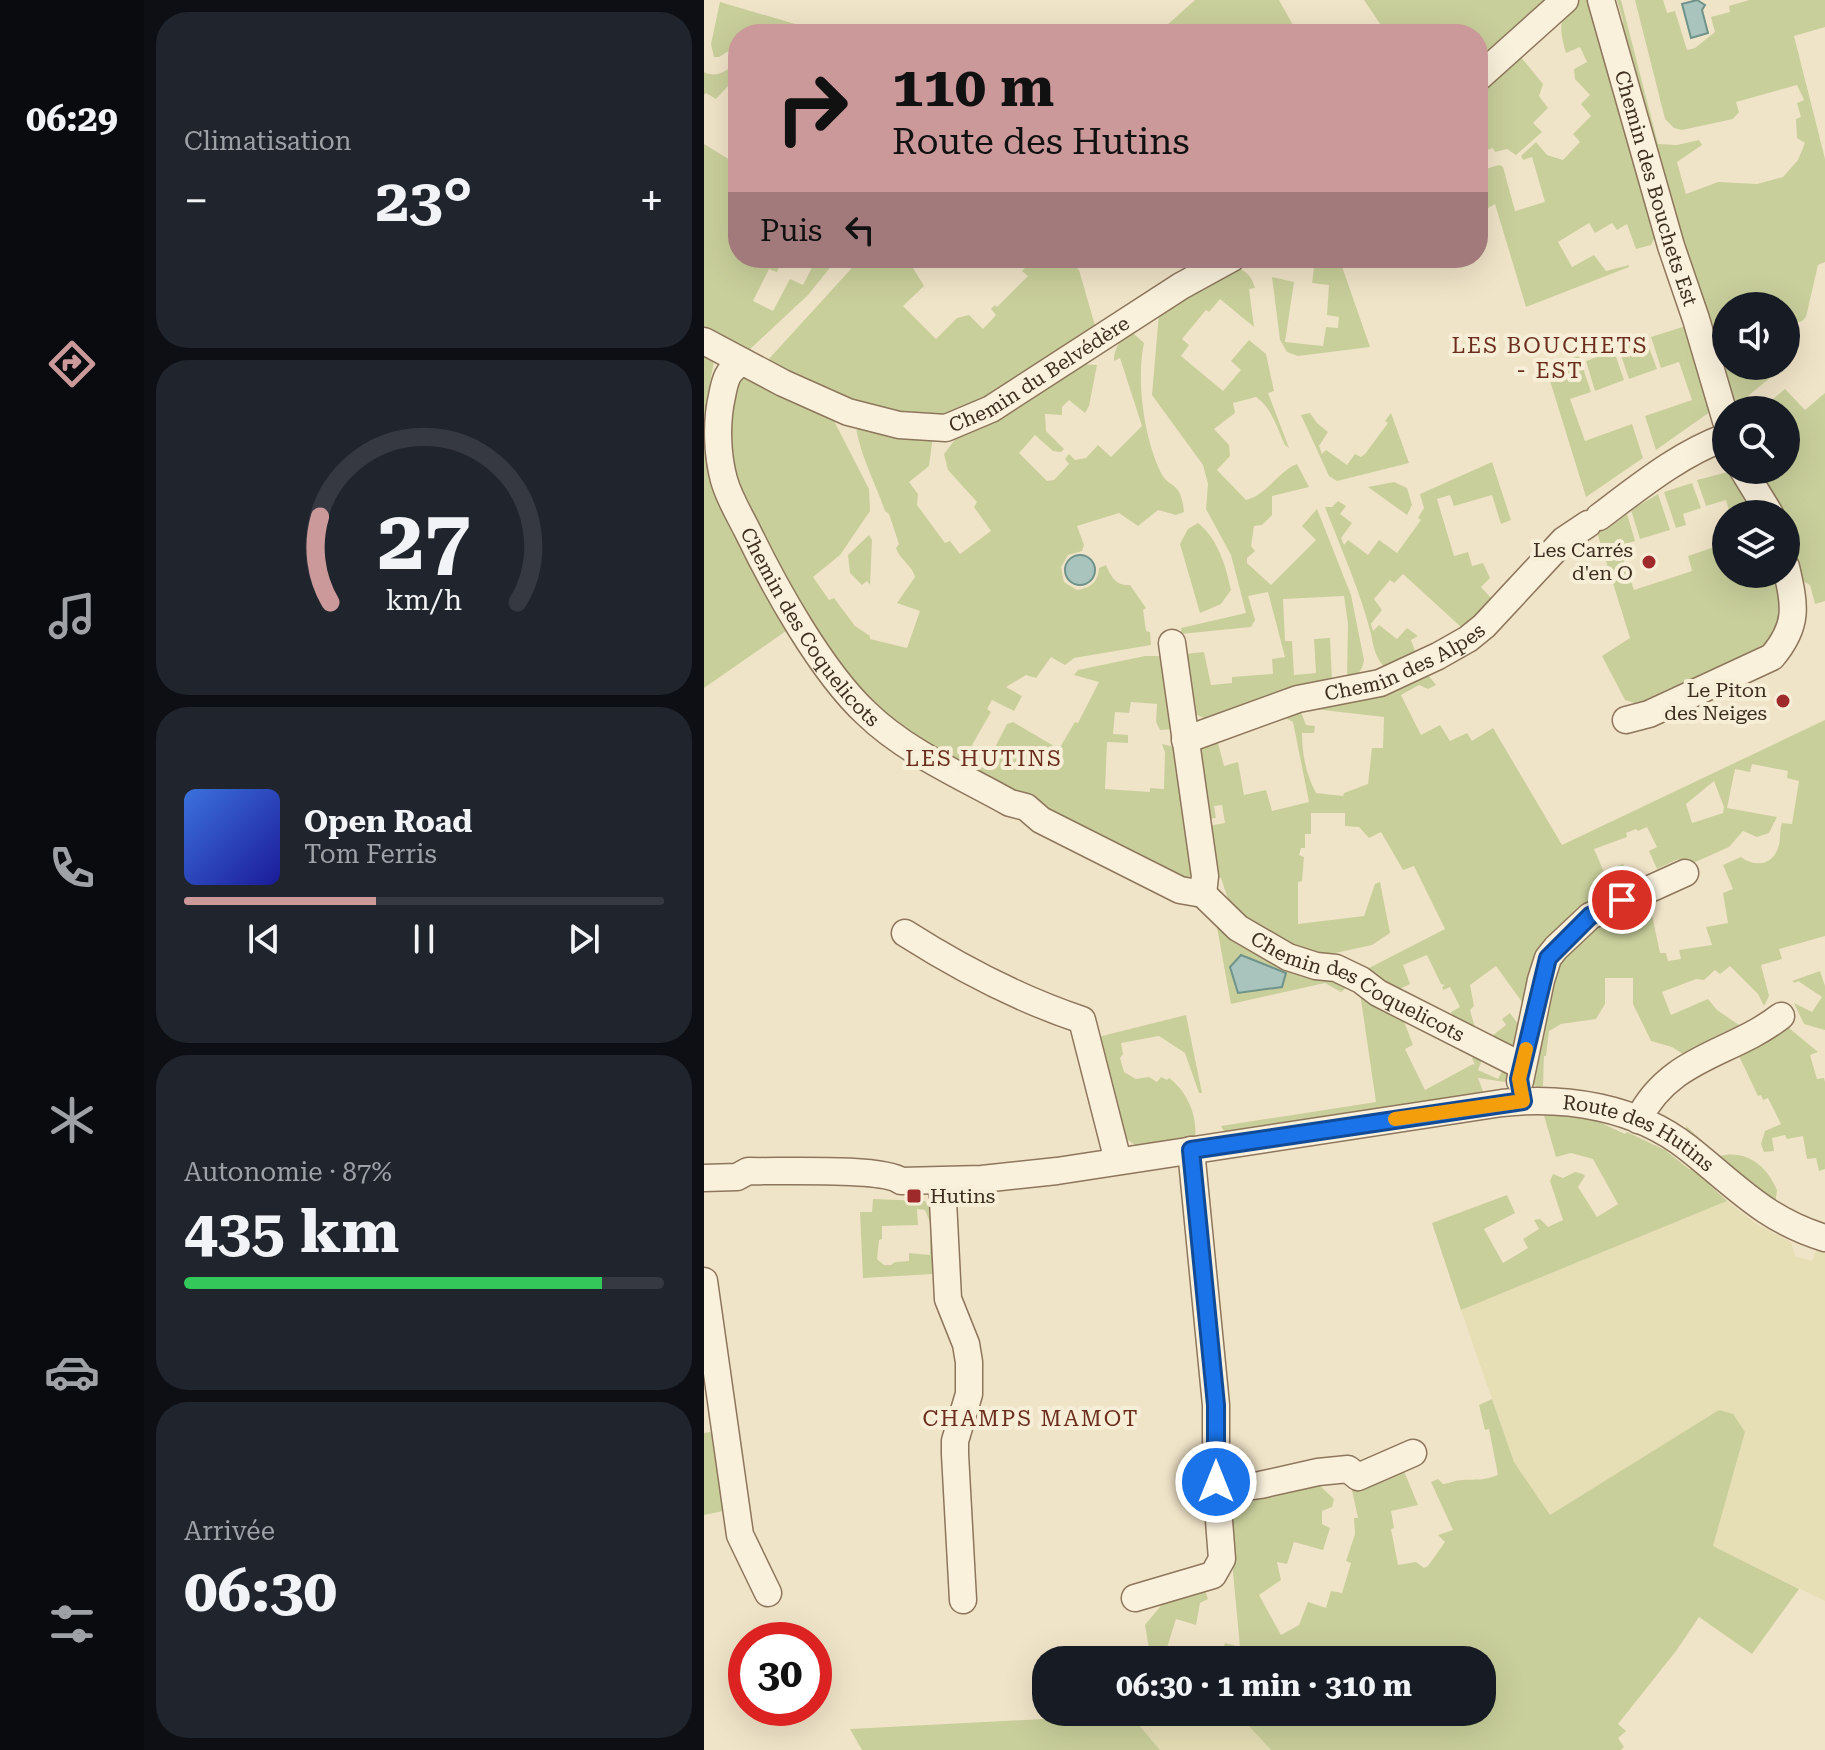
<!DOCTYPE html>
<html lang="fr">
<meta charset="utf-8">
<style>
:root{--surface:#171b24;--page:#20242c;--text:#f1f3f6;--muted:#9ea1a6;--line:#363941;--accent:#cc999b}
body{margin:0;font-family:"Roboto Serif",serif;background:var(--page);color:var(--text);height:100vh;display:flex;flex-direction:column;font-size:30px;white-space:nowrap}
*{box-sizing:border-box;margin:0}
p{font-size:26px;color:var(--muted)}
.icon{flex:none;width:44px;height:44px;fill:none;stroke:currentColor;stroke-width:2;stroke-linecap:round;stroke-linejoin:round}
.map{position:relative;flex:1;overflow:hidden}
.details{display:flex;flex-direction:column;gap:12px;padding:12px;background:#0d0f14;width:560px}
.details>*{flex:none}
.guide{position:absolute;left:24px;top:24px;width:760px;height:244px;border-radius:32px;box-shadow:0 8px 32px #0002;background:#cc999b;color:#111;overflow:hidden}
.fabs{position:absolute;left:1008px;top:292px;display:grid;gap:16px}
.fabs a{display:grid;place-items:center;width:88px;height:88px;border-radius:50%;background:var(--surface);box-shadow:0 8px 32px #0002;font-size:40px}
.speed{position:absolute;left:24px;top:1622px;display:flex;gap:16px;font-size:40px;font-weight:700;text-align:center}
.speed>*{display:grid;place-content:center;width:104px;height:104px;border-radius:50%;background:var(--surface);box-shadow:0 8px 32px #0002;line-height:1}
.speed .limit{border:12px solid #d22;background:#fff;color:#111}
.pin{position:absolute;display:grid;place-items:center;width:68px;height:68px;color:#fff;margin:-34px;border:4px solid #fff;border-radius:50%;box-shadow:0 2px 8px #0007}
.me{position:absolute;width:88px;margin:-44px;rotate:0deg;stroke-linejoin:round;filter:drop-shadow(0 0 6px #0008)}
.turn{display:flex;align-items:center;gap:28px;height:168px;padding:0 32px;font-size:36px}
.turn .icon{width:104px;height:104px;stroke-width:2.5}
.turn b{display:block;font-size:56px;line-height:68px}
.then{display:flex;align-items:center;height:76px;padding:0 32px;background:#0003;gap:16px;font-size:30px}
.big{font-size:60px;font-weight:700;line-height:1.1}
.details .card{flex:1;display:flex;flex-direction:column;justify-content:center;gap:12px;min-width:0;padding:0 28px;border-radius:32px;background:var(--page)}
.details .dial{align-items:center;gap:0}
.dial svg{height:208px;overflow:visible;fill:none;stroke:var(--line);stroke-width:7;stroke-linecap:round;text-anchor:middle}
.dial text{fill:var(--text);stroke:none}
.song{display:flex;align-items:center;gap:24px}
.cover{width:96px;height:96px;border-radius:12px;background:linear-gradient(135deg,hsl(220 70% 55%),hsl(240 70% 35%))}
.played{height:8px;border-radius:4px;background:linear-gradient(90deg,var(--accent) 40%,var(--line) 40%)}
.keys{display:flex;justify-content:space-around;direction:ltr}
.heat{display:flex;justify-content:space-between;align-items:center;font-size:44px;direction:ltr}
.charge{height:12px;border-radius:6px;background:linear-gradient(90deg,#34c759 87%,var(--line) 0)}
.trip{position:absolute;left:328px;top:1646px;width:464px;height:80px;border-radius:32px;background:var(--surface);box-shadow:0 8px 32px #0002;font-weight:700;line-height:80px;text-align:center}
main{display:flex;flex:1;min-height:0}
.tabs{display:flex;flex-direction:column;width:144px;justify-content:space-around;align-items:center;background:#090b0e;color:var(--muted)}
.tabs .icon{width:56px;height:56px}
.tabs .on{color:var(--accent)}
.tabs b{font-size:36px;color:var(--text)}
.map>svg:first-child{display:block}
.farmland{fill:#e6deb5}
.green{fill:#c9cf9b;fill-rule:evenodd}
.water{fill:#a9c4bc;stroke:#6f938a;stroke-width:2}
.lines{fill:none;stroke-linecap:round;stroke-linejoin:round}
.minor-casing{stroke:#8d765c;stroke-width:29}
.minor{stroke:#faf1dc;stroke-width:26}
.route-casing{stroke:#114b97;stroke-width:20}
.route{stroke:#1a73e8;stroke-width:14}
.slow{stroke:#f59e0b;stroke-width:14}
.poi-dot{fill:#9e2a2b;stroke:#f7eed8;stroke-width:3}
.labels{text-anchor:middle;stroke-width:8;stroke-linejoin:round;paint-order:stroke}
.street-label{font-size:20px;fill:#3d2e20;stroke:#f7eed8}
.poi-label{font-size:20px;fill:#3d2e20;stroke:#f7eed8;text-anchor:end}
.neighbourhood-label{font-size:22px;letter-spacing:2px;fill:#6b2e1e;stroke:#f7eed8}
</style>
<main>
<nav class="tabs">
<b>06:29</b>
<svg class="icon on" aria-label="directions" viewBox="0 0 24 24"><path d="M12 3l9 9-9 9-9-9zM9 14v-3h6M13 9l2 2-2 2"/></svg>
<svg class="icon" aria-label="music" viewBox="0 0 24 24"><path d="M9 18V5l10-2v13"/><circle cx="6" cy="18" r="3"/><circle cx="16" cy="16" r="3"/></svg>
<svg class="icon" aria-label="phone" viewBox="0 0 24 24"><path d="M5 4h4l2 5-3 2q2 4 5 5l2-3 5 2v4C11 20 4 13 5 4z"/></svg>
<svg class="icon" aria-label="climate" viewBox="0 0 24 24"><path d="M12 3v18M4 7l16 10M4 17L20 7"/></svg>
<svg class="icon" aria-label="car" viewBox="0 0 24 24"><path d="M5 17H2v-5l4-1 3-4h7l3 4 3 1v5h-3M9 17h6M6 11h13"/><circle cx="7" cy="17" r="2"/><circle cx="17" cy="17" r="2"/></svg>
<svg class="icon" aria-label="filters" viewBox="0 0 24 24"><path d="M4 7h16M4 17h16"/><circle cx="9" cy="7" r="2"/><circle cx="15" cy="17" r="2"/></svg>
</nav>
<section class="details">
<div class="card"><p>Climatisation</p>
<div class="heat"><a>−</a><b class="big">23°</b><a>+</a></div>
</div>
<div class="card dial"><svg viewBox="0 0 100 80">
<path d="M14 69A42 42 0 1 1 86 69"/>
<path d="M14 69A42 42 0 0 1 10 36" stroke="#cc999b"/>
<text x="50" y="56" font-size="32" font-weight="700">27</text>
<text x="50" y="72" font-size="11">km/h</text>
</svg></div>
<div class="card">
<div class="song"><i class="cover"></i><div><b>Open Road</b><p>Tom Ferris</p></div></div>
<div class="played"></div>
<div class="keys"><svg class="icon" aria-label="previous" viewBox="0 0 24 24"><path d="M18 5L8 12l10 7zM5 5v14"/></svg><svg class="icon" aria-label="pause" viewBox="0 0 24 24"><path d="M8 5v14M16 5v14"/></svg><svg class="icon" aria-label="next" viewBox="0 0 24 24"><path d="M6 5l10 7-10 7zM19 5v14"/></svg></div>
</div>
<div class="card"><p>Autonomie · 87%</p><b class="big">435 km</b><div class="charge"></div></div>
<div class="card"><p>Arrivée</p><b class="big">06:30</b></div>
</section>
<div class="map">
<svg width="1121" height="1750" viewBox="0 0 1121 1750">
<rect width="100%" height="100%" fill="#f0e4c8"/>
<path class="farmland" d="M1023,1201L1051,1223L1087,1242L1091,1256L1108,1261L1113,1249L1121,1251V1601L1009,1546L1041,1432L1015,1411L846,1515L810,1462L757,1310Z
M485,1712H532L567,1750H456L434,1724Z"/>
<path class="green" d="M491,0H575L590,27L581,34H453Z
M660,0H848L774,67V34H683Z
M871,0H886L952,235L947,245L932,249L923,224L913,230L908,223L891,233L885,223L854,242L868,267L890,255L902,271L925,265V267L822,307L791,204L774,214V178L775,174L782,171V169L795,165L799,167L811,211L841,202L828,157L819,160L817,156L832,142L843,155L859,160L876,142L869,134L887,116L877,104L886,95L871,79L870,69L883,62L876,47L862,53C855,28 854,19 871,0Z
M913,0H917L954,144L973,145L995,140L998,145L973,162L982,194L1014,182L1053,184L1079,177L1094,160L1101,143L1093,138L1092,119L1097,117L1093,103L1100,100L1093,85L1032,102L1035,112L1029,119L978,130L970,128L961,119L931,0H959L963,13L971,11L983,50L991,48L1011,32L1007,17L1026,12L1025,6L1045,0H1121V27L1090,36L1121,159V262L1114,265L1102,317L1098,321L1082,326V306H1022V366H1066L1072,373L1039,400L1047,410H1029L916,40L919,21Z
M16,2L125,34H65L56,31L50,34H34V45L15,57H10L7,44Z
M816,56L839,84L835,96L844,108L829,123L838,132L812,155L803,149L791,152L789,148L777,152L774,143V92Z
M34,62V75L12,99L2,93L0,95V72C13,79 23,70 34,62Z
M0,144L31,163L34,160V258H69L77,262L73,272L65,269L49,301L69,311L86,279L99,285L113,258H128L129,264L104,295L44,351L0,335Z
M157,258L217,260L209,268L220,286L199,306L232,339L253,318L265,315L279,329L292,315L287,309L291,305L293,307L324,276L318,271L326,263L322,258H362L375,270L392,329L247,420L148,407L63,361Z
M594,258H635L666,347L594,356L583,352L576,340L568,277L590,282L581,342L619,346L622,327L634,328L635,317L623,315L625,285L608,283L611,261Z
M534,268C544,272 548,278 551,288L545,289L550,327L516,299L505,312L502,310L478,339L485,345L477,356L519,391L537,370L527,361L545,340L562,354L570,391L564,393L585,448L581,445C573,428 568,408 552,397L529,403L531,413L510,429L525,445L526,456L513,470L542,500C563,495 573,472 593,464L605,487L568,496V515L558,525L550,526L547,546L551,551L543,558V563L567,585L612,540L598,526L613,509L647,595L660,660C658,672 655,674 643,677L644,624L640,596L579,599L581,641H588L590,675L612,673L610,639L626,638L628,680L561,697L505,720L488,713L480,654L500,652L507,685L528,683V677L569,674L568,659L581,657L564,592L544,596L551,620L547,627L477,634V628L542,613L527,555L502,509L504,484L499,465L448,395L455,313Z
M985,325L1010,409L952,450L941,416L988,400L975,362L957,368L947,337Z
M430,334L440,343C432,381 440,436 456,471C465,490 477,479 480,512L472,515L454,510L434,526L415,513L373,526L380,545L378,551L364,555L357,567L360,582L373,590C387,588 394,582 395,568L402,565C407,577 412,586 426,585L442,608L439,610L442,631L446,632L447,645L370,658L361,665L347,657L332,678L322,675L302,687L318,696L310,711L288,700L283,709L287,712L268,745L287,755L303,724L309,722L355,749L371,722L374,723L395,682L370,675L374,670L441,656H457L461,661L472,729L456,730L452,722L453,704L427,702L425,713L411,712L409,734L424,735V743L403,742L401,789L446,792V788L460,789L461,752L458,744L475,748L490,874L480,880L206,742L130,662L38,507L22,448L33,381L40,374L126,413L165,489L166,511L136,555L109,577L125,600L130,598L151,626L166,636V639L203,648L216,611L193,603L211,577C208,565 196,560 192,548L195,544L185,514L181,511C172,484 155,453 152,426L229,436L225,466L205,482L214,494L213,505L241,543L246,541L256,554L287,531L270,507L273,502L244,470L240,454L253,437L378,364L393,365L385,406L381,413L365,400L358,407V415L341,414L342,431L360,449L357,452L349,451L331,435L315,453L343,481L350,480L365,464L361,459L365,454L371,460L382,458L394,445L407,457L438,426L416,358L410,361C410,348 417,336 430,334Z
M942,339L953,369L925,379L915,349Z
M910,351L920,380L891,391L882,361Z
M0,356L10,361L3,399L4,415L45,563L62,595L85,629L0,688Z
M875,356L887,392L866,399L881,441L928,424L939,458L882,497L842,368Z
M1081,389L1101,410L1121,393V601L1111,604L1106,585L1090,576L1082,534V514H1075L1056,482L1072,479L1070,470H1082V410H1056Z
M606,413L613,423L624,432L615,446L618,454L622,450L643,465L651,454L657,457L661,454L684,423L681,421L687,413L705,463L633,481L625,476L597,415Z
M788,462L807,520L797,524L788,495L750,506L746,495L733,499L750,556L764,552L768,566L779,563L786,578L777,587L788,599L770,620L757,627L699,574L690,583L686,580L670,599L678,610L667,624L669,631L675,625L693,639L703,628L714,636L707,640L712,654L682,668C672,661 669,645 667,634C656,590 637,549 621,507H628L634,501L642,506L636,514L648,523L637,538L640,545L644,540L664,555L675,540L693,553L717,520L714,518L720,508L716,494Z
M1028,471L1050,509L1049,514H1026L1022,500L1002,506L993,480Z
M690,482L703,488L708,505L703,515L664,487Z
M988,483L997,508L979,514L982,525L972,528L960,492Z
M954,494L966,530L936,539L927,510Z
M923,514L931,541L915,546L930,590L988,571L984,556L1022,543V574H1074L1082,613L1072,643L970,693L968,687L934,704L921,700L898,656L926,638L892,529L904,520L908,525Z
M494,523C514,539 522,566 527,590L517,604L496,613L476,544L484,529Z
M165,535L168,540L166,585L163,581L158,585L146,573L144,555Z
M724,675L732,685L724,689L715,685L697,695L717,735L736,725L746,741L763,733L768,741L789,728L858,845L1121,720V936L1075,949L1078,959L1057,965L1065,996L1060,1006L1054,994L1026,966L1016,974L1011,970L1000,980L992,979L958,992L967,1015L1004,999L1013,1010L1038,1027L979,1054L968,1047L947,1041L929,1004V978H901V1004L892,1019L857,1024L845,1031L842,1056H840L839,1086L833,1087L828,1083L850,964L888,925L936,907L940,916L948,915L956,953H962L964,961L977,959L975,950L1008,945L1002,927L1024,923L1019,893L1029,889L1019,865L1037,857C1050,867 1068,866 1074,848C1077,840 1075,832 1078,823L1088,824L1095,781L1083,778L1084,771L1048,764L1046,772L1031,769L1023,808L1073,817L1065,833L1053,837L1039,831L1025,847L978,868L974,859L953,869L945,851L953,847L943,827L934,831L932,829L922,833L923,837L890,849L900,872L919,864L929,886L875,913L825,999L818,1002L792,966L766,985L770,1006L766,1010L771,1028L788,1036L802,1025L798,1019L806,1013L814,1024L809,1045L803,1046L767,1029V1025L758,1029L752,1027L747,1012L756,1007L746,987L739,990L738,987L741,985L737,984L723,955L699,965L706,984L687,993L666,976L665,968L741,929L710,866L699,870L677,832L665,838L655,827L641,826V813H607V834H601V848H597L595,855L600,857L598,881L594,882V924L660,916L671,884L676,882L686,933L668,945L604,959L585,949L527,908L517,878H508L503,826L521,823L518,805L510,806L512,818L501,819L495,753L496,748L539,732L514,743L520,766L534,762L540,795L562,790L568,811L605,802L589,722L580,717L597,712L602,725L611,726L610,733H598C598,754 602,774 612,793L639,796L640,793L664,784L668,748H679L680,717L610,709L697,688ZM1010,781L1020,807L1019,813L988,823L982,804Z
M512,922L636,980L643,987L637,992L621,983L527,1004Z
M1116,971L1121,986V1030L1100,1024L1090,1003L1108,1012L1118,997L1094,981L1091,983L1088,981Z
M656,993L698,1016L709,1045L701,1049L721,1090L769,1064L771,1065L768,1058L770,1056L779,1057L774,1070L794,1079L800,1067L803,1074L801,1082L774,1078L780,1094L522,1135L517,1126L672,1102Z
M482,1015L498,1093H495L481,1053L455,1036L417,1043L419,1054L416,1058L420,1072L432,1079L445,1077L453,1082L457,1077L463,1080L465,1078C483,1091 494,1116 491,1139L434,1147L421,1138L394,1037Z
M1085,1028L1114,1052L1106,1055L1113,1079L1120,1078L1121,1082V1169L1115,1171L1112,1158L1103,1159L1099,1136L1083,1139L1081,1135L1068,1138L1070,1151L1060,1152L1057,1144L1061,1131L1077,1124L1064,1098L1059,1100L1057,1095L1054,1096L1033,1052Z
M839,1112L891,1120L921,1134L923,1132L961,1150L985,1169H989L1023,1201L757,1310L728,1223L803,1195L811,1213L780,1229L799,1263L824,1248L819,1239L835,1229L830,1220L836,1219L844,1227L859,1220L846,1181L849,1174L859,1178L871,1172L879,1174L881,1176L874,1187L893,1217L914,1204L889,1159L867,1153L852,1157Z
M982,1126L1015,1156C1043,1149 1063,1166 1073,1190L1071,1205L983,1136Z
M169,1199L221,1201L227,1211L228,1227L221,1210L213,1209L214,1225L178,1226V1239L175,1240L173,1259L180,1265H187L191,1262L205,1261V1253L226,1255V1241L229,1238V1274L159,1278L156,1212H168Z
M788,1399L810,1462L846,1515L1015,1410L1029,1414L1041,1432L1009,1546L1095,1589L1048,1654L995,1617L972,1651L914,1724L922,1731L914,1738L920,1747L917,1750H567L532,1712H778V1660H515L521,1643L536,1647L523,1508L613,1483L630,1499L628,1507L618,1511V1524L626,1528L619,1550L590,1542L583,1564L573,1562L577,1580L555,1595L577,1635L595,1625L604,1602L622,1608L627,1591L638,1593L647,1563L642,1561L651,1534L650,1518H654L647,1486L671,1485L700,1471L714,1505L687,1511L690,1528L687,1529L694,1565L712,1562L720,1568L724,1566L741,1542L734,1535L749,1530L727,1482L734,1479L739,1484C746,1483 752,1480 759,1480C775,1479 778,1481 794,1475L785,1429L781,1430L775,1405Z
M12,1431L24,1510L0,1515V1433Z
M500,1587L504,1599L496,1603L492,1625L472,1619L459,1660H447L441,1625L464,1597Z
M358,1718H426L429,1725L434,1724L456,1750H158L146,1729Z"/>
<path class="water" d="M993,0L1001,5L998,10L1004,33L987,38L978,4Z
M361 570a15 15 0 1 1 30 0a15 15 0 1 1-30 0Z
M537,955L582,973L578,987L534,993L526,967Z"/>
<g class="lines">
<g class="minor-casing">
<g id="minor">
<path id="s1" d="M897,0L967,246L992,319L1022,421"/>
<path d="M774,78L861,0"/>
<path id="s2" d="M0,341L79,383L144,412L195,425L242,428L287,409L477,286L528,258"/>
<path id="s3" d="M39,362C23,370 21,380 18,396C12,422 13,454 20,480C25,498 35,514 43,530C70,586 117,671 162,713C202,752 258,776 306,803L322,807L337,820L476,890L499,894L534,928L584,957L612,966L632,968L657,980L674,993L818,1066"/>
<path d="M1039,470L1066,514"/>
<path d="M895,517C935,487 975,454 1022,437"/>
<path d="M468,643L501,876L499,894"/>
<path d="M922,720L945,714L1068,657C1095,625 1091,606 1082,567"/>
<path id="s4" d="M481,740L594,699L676,683L734,656L764,639L780,626L860,540L884,524"/>
<path d="M201,933C256,968 315,999 378,1020L414,1161"/>
<path d="M816,1081L837,980L844,958L852,948L886,916L981,873"/>
<path d="M934,1120C966,1056 1027,1055 1077,1016"/>
<path id="s5" d="M0,1178L33,1177L44,1171C73,1172 178,1167 197,1181L278,1179L353,1171L798,1103C862,1096 932,1107 984,1148C1031,1185 1061,1220 1121,1238"/>
<path d="M238,1181L244,1299L262,1344L265,1362V1394L251,1441V1454L259,1600"/>
<path d="M0,1281L36,1535L64,1593"/>
<path d="M512,1482L543,1487L556,1485L614,1472L644,1469L654,1477L709,1453"/>
<path d="M431,1598L509,1575L518,1559L512,1482V1405L487,1150"/>
</g>
</g>
<use href="#minor" class="minor"/>
</g>
<g class="lines">
<g class="route-casing">
<path id="route" d="M512,1482V1405L487,1150L819,1101L815,1079L844,958L886,916L918,900"/>
</g>
<use href="#route" class="route"/>
<path class="slow" d="M691,1119L819,1101L815,1079L822,1049"/>
</g>
<g class="poi-dot">
<circle cx="945" cy="562" r="8"/>
<circle cx="1079" cy="701" r="8"/>
<rect x="202" y="1188" width="16" height="16" rx="4"/>
</g>
<g class="labels">
<g class="street-label">
<text dy="7" stroke="none"><textPath href="#s1" startOffset="196">Chemin des Bouchets Est</textPath></text>
<text dy="7" stroke="none"><textPath href="#s2" startOffset="368">Chemin du Belvédère</textPath></text>
<text dy="7" stroke="none"><textPath href="#s3" startOffset="298">Chemin des Coquelicots</textPath></text>
<text dy="7" stroke="none"><textPath href="#s4" startOffset="234">Chemin des Alpes</textPath></text>
<text dy="7" stroke="none"><textPath href="#s3" startOffset="970">Chemin des Coquelicots</textPath></text>
<text dy="7" stroke="none"><textPath href="#s5" startOffset="950">Route des Hutins</textPath></text>
</g>
<g class="poi-label">
<text x="929" y="557">Les Carrés<tspan x="929" dy="23">d'en O</tspan></text>
<text x="1063" y="697">Le Piton<tspan x="1063" dy="23">des Neiges</tspan></text>
<text x="226" y="1203" text-anchor="start">Hutins</text>
</g>
<g class="neighbourhood-label">
<text x="846" y="353">LES BOUCHETS<tspan x="846" dy="25">- EST</tspan></text>
<text x="280" y="766">LES HUTINS</text>
<text x="327" y="1426">CHAMPS MAMOT</text>
</g>
</g>
</svg>
<div class="fabs">
<a><svg class="icon" aria-label="sound" viewBox="0 0 24 24"><path d="M4 9h4l5-4v14l-5-4H4zM17 9q2 3 0 6"/></svg></a>
<a><svg class="icon" aria-label="search" viewBox="0 0 24 24"><circle cx="10" cy="10" r="6"/><path d="M15 15l6 6"/></svg></a>
<a><svg class="icon" aria-label="layers" viewBox="0 0 24 24"><path d="M12 4l9 5-9 5-9-5zM3 14l9 5 9-5"/></svg></a>
</div>
<div class="speed"><div class="limit">30</div></div>
<div class="pin" style="left:918px;top:900px;background:#d93025"><svg class="icon" aria-label="arrive" viewBox="0 0 24 24"><path d="M6 21V4h12l-3 4 3 4H6"/></svg></div>
<svg class="me" style="left:512px;top:1482px" viewBox="-20 -20 40 40"><circle r="17" fill="#1a73e8" stroke="#fff" stroke-width="3"/><path d="M0-11L8 9 0 5-8 9z" fill="#fff"/></svg>
<div class="trip">06:30 · 1 min · 310 m</div>
<div class="guide">
<div class="turn"><svg class="icon" aria-label="right" viewBox="0 0 24 24"><path d="M7 20v-9h11M14 6l5 5-5 5"/></svg><div><b>110 m</b>Route des Hutins</div></div>
<div class="then">Puis<svg class="icon" aria-label="left" viewBox="0 0 24 24"><path d="M17 20v-9H6M10 6l-5 5 5 5"/></svg></div>
</div>
</div>
</main>
